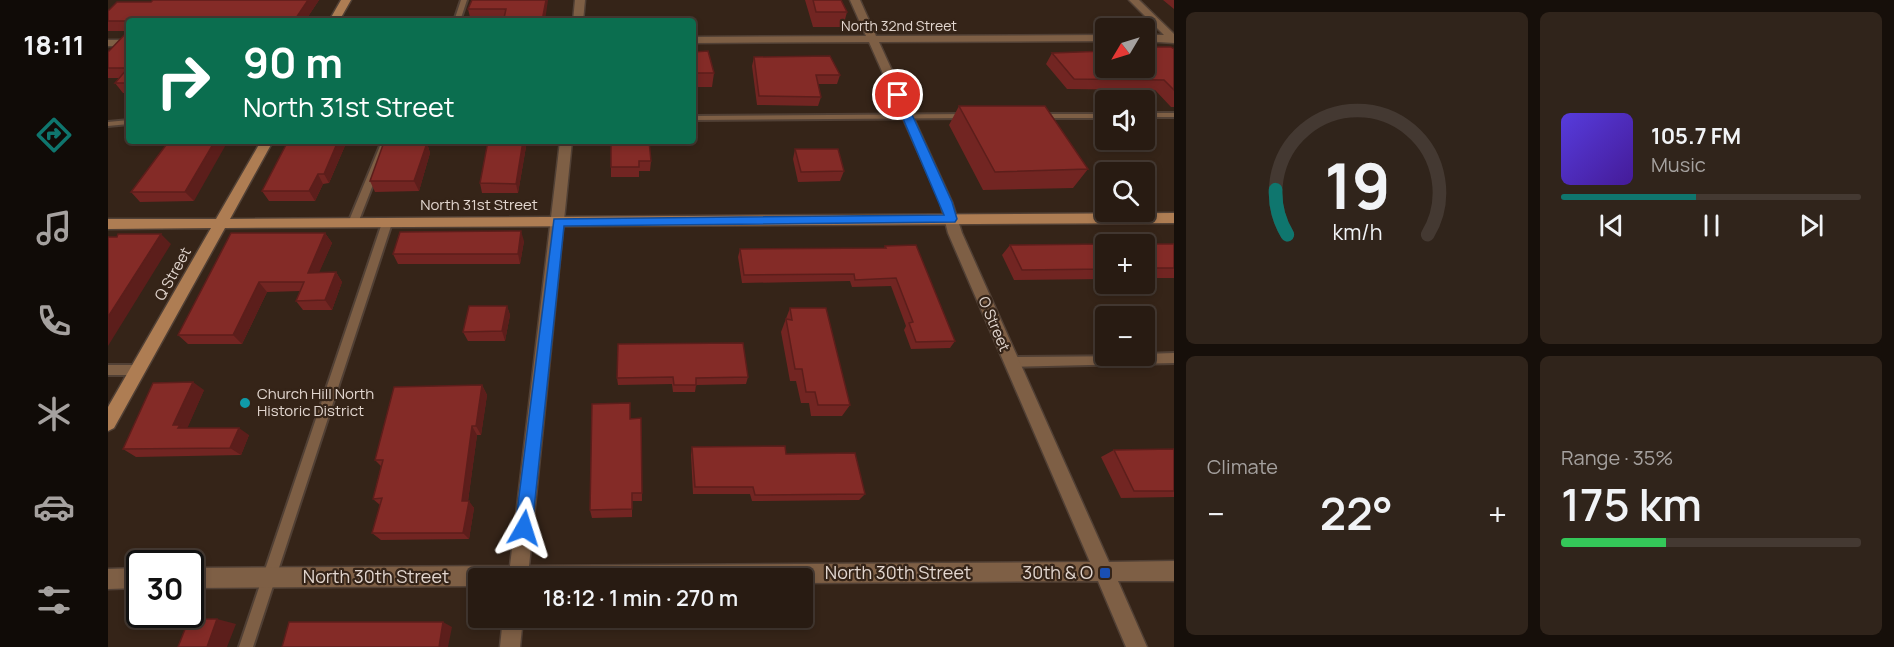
<!DOCTYPE html>
<meta charset="utf-8">
<style>
:root{--surface:#281b12;--page:#30241b;--text:#f1f3f6;--muted:#a5a19f;--line:#443932;--accent:#0f766e}
body{margin:0;font-family:Manrope,sans-serif;background:var(--page);color:var(--text);height:100vh;display:flex;flex-direction:column;font-size:22px;white-space:nowrap}
*{box-sizing:border-box;margin:0}
p{font-size:20px;color:var(--muted)}
.icon{flex:none;width:33px;height:33px;fill:none;stroke:currentColor;stroke-width:2;stroke-linecap:round;stroke-linejoin:round}
.map{position:relative;flex:1;overflow:hidden}
.panel{display:flex;flex-direction:column;gap:12px;padding:12px;background:#160f0a;width:720px}
.panel>*{flex:none}
.guide{position:absolute;left:18px;top:18px;width:570px;height:126px;border-radius:6px;box-shadow:0 3px 9px #0003,0 0 0 2px var(--line);background:#0b6e4f;color:#fff;overflow:hidden}
.needle{width:39px;rotate:232deg}
.controls{position:absolute;left:987px;top:18px;display:grid;gap:12px}
.controls a{display:grid;place-items:center;width:60px;height:60px;border-radius:6px;background:var(--surface);box-shadow:0 3px 9px #0003,0 0 0 2px var(--line);font-size:30px}
.speed{position:absolute;left:18px;top:550px;display:flex;gap:12px;font-size:30px;font-weight:700;text-align:center}
.speed>*{display:grid;place-content:center;width:78px;height:78px;border-radius:50%;background:var(--surface);box-shadow:0 3px 9px #0003,0 0 0 2px var(--line);line-height:1}
.speed .limit{border:3px solid #111;border-radius:9px;background:#fff;color:#111}
.pin{position:absolute;display:grid;place-items:center;width:51px;height:51px;color:#fff;margin:-26px;border:3px solid #fff;border-radius:50%;box-shadow:0 2px 6px #0007}
.me{position:absolute;width:66px;margin:-33px;rotate:6deg;stroke-linejoin:round;filter:drop-shadow(0 0 4px #0008)}
.turn{display:flex;align-items:center;gap:21px;height:126px;padding:0 18px;font-size:27px}
.turn .icon{width:78px;height:78px;stroke-width:2.5}
.turn b{display:block;font-size:42px;line-height:51px}
.big{font-size:45px;font-weight:600;line-height:1.1}
.panel .widget{flex:1;display:flex;flex-direction:column;justify-content:center;gap:9px;min-width:0;padding:0 21px;border-radius:9px;background:var(--page)}
.panel .dial{align-items:center;gap:0}
.dial svg{height:156px;overflow:visible;fill:none;stroke:var(--line);stroke-width:7;stroke-linecap:round;text-anchor:middle}
.dial text{fill:var(--text);stroke:none}
.song{display:flex;align-items:center;gap:18px}
.cover{width:72px;height:72px;border-radius:9px;background:linear-gradient(135deg,hsl(250 70% 55%),hsl(260 70% 35%))}
.played{height:6px;border-radius:3px;background:linear-gradient(90deg,var(--accent) 45%,var(--line) 45%)}
.keys{display:flex;justify-content:space-around;direction:ltr}
.heat{display:flex;justify-content:space-between;align-items:center;font-size:33px;direction:ltr}
.charge{height:9px;border-radius:4px;background:linear-gradient(90deg,#34c759 35%,var(--line) 0)}
.panel .tiles{flex:1;display:grid;gap:12px;grid-template-columns:repeat(2,1fr)}
.trip{position:absolute;left:360px;top:568px;width:345px;height:60px;border-radius:6px;background:var(--surface);box-shadow:0 3px 9px #0003,0 0 0 2px var(--line);font-weight:600;line-height:60px;text-align:center}
main{display:flex;flex:1;min-height:0}
.tab-bar{display:flex;flex-direction:column;width:108px;justify-content:space-around;align-items:center;background:#100b07;color:var(--muted)}
.tab-bar .icon{width:42px;height:42px}
.tab-bar .active{color:var(--accent)}
.tab-bar b{font-size:27px;color:var(--text)}
.map>svg:first-child{display:block}
.lines{fill:none;stroke-linecap:round;stroke-linejoin:round}
.lane-casing{stroke:#514035;stroke-width:4}
.street-casing{stroke:#514035;stroke-width:3}
.secondary-casing{stroke:#514035;stroke-width:3}
.lane{fill:#7e5f45;fill-rule:evenodd}
.street{fill:#7e5f45;fill-rule:evenodd}
.secondary{fill:#ae7d53;fill-rule:evenodd}
.wall{fill:#722522}
.shaded-wall{fill:#5c1e1b}
.building{fill:#842b27;stroke:#5c1e1b;stroke-width:1.5}
.route{fill:#1a73e8;stroke:#114b97;stroke-width:1.5}
.culture-dot{fill:#0f9aa8;stroke:#352418;stroke-width:2}
.transit-dot{fill:#1a4fb4;stroke:#352418;stroke-width:2}
.labels{text-anchor:middle;stroke-width:4.5;stroke-linejoin:round;paint-order:stroke}
.far-street-label{font-size:14px;fill:#e2d6cf;stroke:#352418}
.street-label{font-size:15px;fill:#e2d6cf;stroke:#352418}
.poi-label{font-size:15px;fill:#e2d6cf;stroke:#352418;text-anchor:start}
.near-street-label{font-size:18px;fill:#e2d6cf;stroke:#352418}
.near-poi-label{font-size:18px;fill:#e2d6cf;stroke:#352418;text-anchor:end}
</style>
<main>
<nav class="tab-bar">
<b>18:11</b>
<svg class="icon active" aria-label="directions" viewBox="0 0 24 24"><path d="M12 3l9 9-9 9-9-9zM9 14v-3h6M13 9l2 2-2 2"/></svg>
<svg class="icon" aria-label="music" viewBox="0 0 24 24"><path d="M9 18V5l10-2v13"/><circle cx="6" cy="18" r="3"/><circle cx="16" cy="16" r="3"/></svg>
<svg class="icon" aria-label="phone" viewBox="0 0 24 24"><path d="M5 4h4l2 5-3 2q2 4 5 5l2-3 5 2v4C11 20 4 13 5 4z"/></svg>
<svg class="icon" aria-label="climate" viewBox="0 0 24 24"><path d="M12 3v18M4 7l16 10M4 17L20 7"/></svg>
<svg class="icon" aria-label="car" viewBox="0 0 24 24"><path d="M5 17H2v-5l4-1 3-4h7l3 4 3 1v5h-3M9 17h6M6 11h13"/><circle cx="7" cy="17" r="2"/><circle cx="17" cy="17" r="2"/></svg>
<svg class="icon" aria-label="filters" viewBox="0 0 24 24"><path d="M4 7h16M4 17h16"/><circle cx="9" cy="7" r="2"/><circle cx="15" cy="17" r="2"/></svg>
</nav>
<div class="map">
<svg width="1066" height="647" viewBox="0 0 1066 647">
<rect width="100%" height="100%" fill="#352418"/>
<g class="lines">
<g class="lane-casing">
<path id="lane" d="M353,0H359L352,21H346Z
M1036,113H1066V117H1036Z
M859,114H862V118L585,120V116Z
M929,114H998V118H929Z
M21,120V124L0,126V122Z
M274,141H282L250,223L245,226L242,225L240,223Z
M279,220L284,223L145,647H131L274,223Z
M1066,353V363L902,367L898,365L897,362L898,359L902,357L1036,356V354Z
M0,365H30L34,367L36,370L34,373L30,375H0Z"/>
</g>
<g class="street-casing">
<path id="street" d="M467,0H477L475,21H465Z
M742,0H752L768,36L998,35V41L771,42L844,202L854,233L1001,562L1066,561V581H1010L1039,647H1018L990,581L694,583V579H370V586L82,588V568L402,566L452,141H464L421,566L982,562L840,233L832,202L761,42L585,43V37L758,36Z
M1021,0H1031L1066,34V43L1036,41V35H1056Z
M0,40H21V46H0Z
M32,568V588L0,589V569Z
M395,618H415L412,647H392Z"/>
</g>
<g class="secondary-casing">
<path id="secondary" d="M233,0H243L231,21H221Z
M153,141H165L122,219L1066,213V223L117,228L6,428L0,431V407L103,228L0,229V219H108Z"/>
</g>
<use href="#lane" class="lane"/>
<use href="#street" class="street"/>
<use href="#secondary" class="secondary"/>
</g>
<path class="wall" d="M45,0H211L197,21H21V93H15L7,83L11,78H0V52L20,31H0V11L43,2Z
M364,0L437,21H397V17H362L360,9Z
M697,0H733L739,12L735,27H705Z
M1055,0H1066V9Z
M997,47H998V68L1066,49V107H1063L1047,90L959,89L938,64L944,53L993,52Z
M585,52L606,73L604,87H585Z
M646,57L732,75L729,84H710L713,97L710,106L649,105L644,66Z
M851,106L980,169L965,188L875,190L841,125Z
M61,141L86,201L32,202L23,192Z
M180,141H239L221,183L215,184L207,201H161L154,191Z
M380,141H419L410,193H374L372,183Z
M503,141L543,161L542,171H531V177H503Z
M319,143L322,153L311,191L267,192L262,181Z
M687,149L736,171L732,181L690,182L685,159Z
M217,233L224,243L211,272H228L234,282L224,310H195L188,301L192,291L159,292L134,344H80L70,335Z
M416,241L412,264H290L285,254Z
M998,244V279L906,280L894,255L902,245Z
M1036,244H1066V278H1036Z
M777,246L847,341L842,348L803,349L796,330L798,326L783,286L744,287L742,281L634,283L630,257L632,249L776,248Z
M399,306L402,315L397,341H360L355,332Z
M682,308L742,405L734,416H703L701,403H693L688,381H682L673,332Z
M640,377L638,384L588,385L587,392H565L564,384L510,385L509,378Z
M374,385L379,395L373,435H369L360,501L366,508L361,539L273,540L264,533L272,505L265,499L273,466L267,460Z
M96,390L79,428L141,435L133,455L28,457L15,449Z
M522,418H533L534,501H524V517L484,518L482,510Z
M584,447L757,494L751,500L644,501L642,494H585L583,455Z
M1066,449V497L1013,498L993,457L1006,450Z"/>
<path class="shaded-wall" d="M200,0H211L197,21H186Z
M438,0H440L437,21H434Z
M107,141H120L86,201L77,192Z
M230,141H239L221,183L216,174Z
M415,141H419L410,193L408,184Z
M319,143L322,153L311,191L306,181Z
M210,174L215,184L207,201L201,191Z
M413,231L416,241L412,264L410,254Z
M217,233L224,243L207,282L200,273Z
M53,234L63,244L0,346V317Z
M228,272L234,282L224,310L217,300Z
M151,282L159,292L134,344L125,335Z
M399,306L402,315L397,341L394,331Z
M85,382L96,390L79,429L82,436L65,425Z
M374,385L379,395L373,435L368,426Z
M364,426L369,435L359,508L354,501Z
M131,428L141,435L133,455L122,448Z
M361,501L366,508L361,539L355,533Z
M109,619L128,624L119,647H99Z
M335,622L344,627L340,647H331Z"/>
<path class="building" d="M45,0H200L186,21H0V11L9,2H43Z
M364,0H438L434,21L396,18L398,9H360Z
M705,0H733L739,12H708Z
M21,30V83H7L20,68H0V52Z
M1036,47H1063L1066,49V90L1056,80L966,79L944,53L998,51V68H1036Z
M600,51L606,73H585V52Z
M722,56L732,75H708L713,97L651,96L646,57Z
M851,106H937L980,169L887,172Z
M61,141H107L77,192H23Z
M180,141H230L216,174H210L201,191H154Z
M380,141H415L408,184L372,183Z
M503,141H541L543,161H531V167H503Z
M276,142L319,143L306,181H262Z
M687,149H730L736,171L693,172Z
M413,231L410,254H285L292,232Z
M123,233H217L200,273L228,272L217,300L188,301L196,282H151L125,335H70Z
M10,234H53L0,317V237H9Z
M998,244H1066V268H1036V244Z
M998,244V269L914,270L902,245Z
M808,245L847,341L808,342L801,323L805,322L788,278L747,280L746,274L636,275L632,249L778,248L777,246Z
M361,306H399L394,331L355,332Z
M682,308H718L742,405H710L707,392H698L694,369H687L678,319L684,320Z
M635,343L640,377L588,378V385H566L565,377L509,378L510,344Z
M85,382L65,425H72L70,428H131L122,448L15,449L45,383Z
M374,385L368,426H364L354,501H361L355,533H264L274,498L265,499L275,460H267L286,387Z
M522,403V419L533,418L534,493H524V509L482,510L484,404Z
M677,446L678,454L747,453L757,494L647,495L645,487H587L584,447Z
M1066,449V491H1026L1006,450Z
M81,619H109L99,647H70Z
M181,622H335L331,647H174Z"/>
<path class="route" d="M790,92L795,95L844,202L849,219L847,222L456,226L424,528L422,534L416,537L410,534L407,528L446,219L836,215L785,95Z"/>
<circle class="culture-dot" cx="137" cy="403" r="6"/>
<rect class="transit-dot" x="991" y="567" width="12" height="12" rx="3"/>
<g class="labels">
<g class="far-street-label">
<text x="791" y="31">North 32nd Street</text>
</g>
<g class="street-label">
<text x="371" y="210">North 31st Street</text>
<text transform="translate(65 274) rotate(-61)" y="5">Q Street</text>
<text transform="translate(886 324) rotate(67)" y="5">O Street</text>
</g>
<g class="poi-label">
<text x="149" y="399">Church Hill North<tspan x="149" dy="17">Historic District</tspan></text>
</g>
<g class="near-street-label">
<text x="790" y="579">North 30th Street</text>
<text x="268" y="583">North 30th Street</text>
</g>
<g class="near-poi-label">
<text x="985" y="579">30th &amp; O</text>
</g>
</g>
</svg>
<div class="controls">
<a><svg class="needle" viewBox="-14 -14 28 28"><path d="M0-13l5 13h-10z" fill="#e53935"/><path d="M0 13l5-13h-10z" fill="#a5a19f"/></svg></a>
<a><svg class="icon" aria-label="sound" viewBox="0 0 24 24"><path d="M4 9h4l5-4v14l-5-4H4zM17 9q2 3 0 6"/></svg></a>
<a><svg class="icon" aria-label="search" viewBox="0 0 24 24"><circle cx="10" cy="10" r="6"/><path d="M15 15l6 6"/></svg></a>
<a>+</a>
<a>−</a>
</div>
<div class="speed"><div class="limit">30</div></div>
<div class="pin" style="left:790px;top:95px;background:#d93025"><svg class="icon" aria-label="arrive" viewBox="0 0 24 24"><path d="M6 21V4h12l-3 4 3 4H6"/></svg></div>
<svg class="me" style="left:416px;top:528px" viewBox="-20 -20 40 40"><path d="M0-17L14 15 0 8-14 15z" fill="#1a73e8" stroke="#fff" stroke-width="4"/></svg>
<div class="trip">18:12 · 1 min · 270 m</div>
<div class="guide">
<div class="turn"><svg class="icon" aria-label="right" viewBox="0 0 24 24"><path d="M7 20v-9h11M14 6l5 5-5 5"/></svg><div><b>90 m</b>North 31st Street</div></div>
</div>
</div>
<section class="panel">
<div class="tiles">
<div class="widget dial"><svg viewBox="0 0 100 80">
<path d="M14 69A42 42 0 1 1 86 69"/>
<path d="M14 69A42 42 0 0 1 8 46" stroke="#0f766e"/>
<text x="50" y="56" font-size="32" font-weight="700">19</text>
<text x="50" y="72" font-size="11">km/h</text>
</svg></div>
<div class="widget">
<div class="song"><i class="cover"></i><div><b>105.7 FM</b><p>Music</p></div></div>
<div class="played"></div>
<div class="keys"><svg class="icon" aria-label="previous" viewBox="0 0 24 24"><path d="M18 5L8 12l10 7zM5 5v14"/></svg><svg class="icon" aria-label="pause" viewBox="0 0 24 24"><path d="M8 5v14M16 5v14"/></svg><svg class="icon" aria-label="next" viewBox="0 0 24 24"><path d="M6 5l10 7-10 7zM19 5v14"/></svg></div>
</div>
<div class="widget"><p>Climate</p>
<div class="heat"><a>−</a><b class="big">22°</b><a>+</a></div>
</div>
<div class="widget"><p>Range · 35%</p><b class="big">175 km</b><div class="charge"></div></div>
</div>
</section>
</main>
